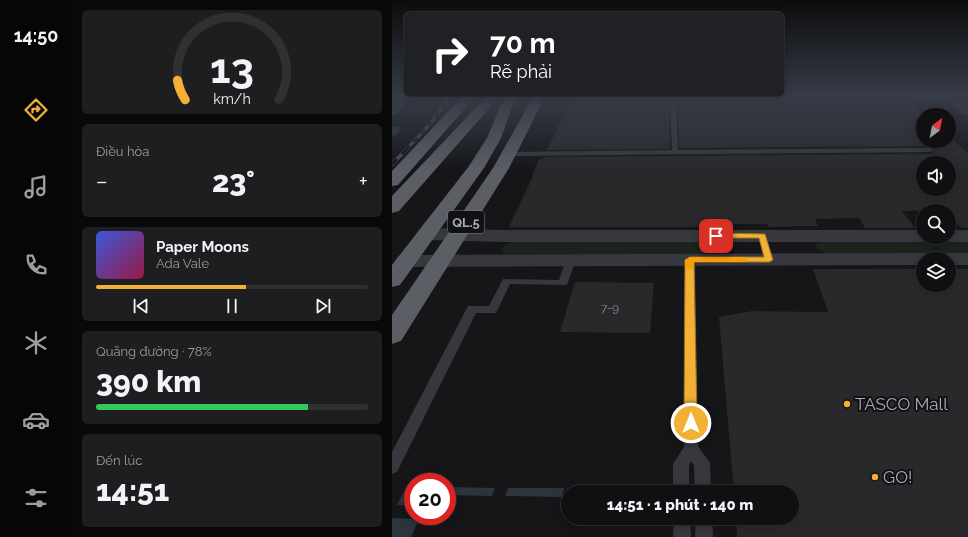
<!DOCTYPE html>
<html lang="vi">
<meta charset="utf-8">
<style>
:root{--surface:#101012;--page:#1e1e20;--text:#f1f3f6;--muted:#9c9d9f;--line:#303032;--accent:#f2b134}
body{margin:0;font-family:Raleway,sans-serif;background:var(--page);color:var(--text);height:100vh;display:flex;flex-direction:column;font-size:15px;white-space:nowrap}
*{box-sizing:border-box;margin:0}
p{font-size:13px;color:var(--muted)}
.icon{flex:none;width:22px;height:22px;fill:none;stroke:currentColor;stroke-width:2;stroke-linecap:round;stroke-linejoin:round}
.map{position:relative;flex:1;overflow:hidden}
.panel{display:flex;flex-direction:column;gap:10px;padding:10px;background:#09090a;width:320px}
.panel>*{flex:none}
.guide{position:absolute;left:12px;top:12px;width:380px;height:84px;border-radius:6px;box-shadow:0 2px 10px #0003,0 0 0 1px var(--line);background:#202124;color:#fff;overflow:hidden}
.needle{width:26px;rotate:32deg}
.tools{position:absolute;left:524px;top:108px;display:grid;gap:8px}
.tools a{display:grid;place-items:center;width:40px;height:40px;border-radius:50%;background:var(--surface);box-shadow:0 2px 10px #0003,0 0 0 1px var(--line);font-size:20px}
.speed{position:absolute;left:12px;top:473px;display:flex;gap:8px;font-size:20px;font-weight:700;text-align:center}
.speed>*{display:grid;place-content:center;width:52px;height:52px;border-radius:50%;background:var(--surface);box-shadow:0 2px 10px #0003,0 0 0 1px var(--line);line-height:1}
.speed .limit{border:6px solid #d22;background:#fff;color:#111}
.pin{position:absolute;display:grid;place-items:center;width:34px;height:34px;color:#fff;margin:-17px;border-radius:8px;box-shadow:0 2px 6px #0006}
.me{position:absolute;width:44px;margin:-22px;rotate:0deg;stroke-linejoin:round;filter:drop-shadow(0 0 3px #0008)}
.turn{display:flex;align-items:center;gap:14px;height:84px;padding:0 20px;font-size:18px}
.turn .icon{width:52px;height:52px;stroke-width:2.5}
.turn b{display:block;font-size:28px;line-height:34px}
.big{font-size:30px;font-weight:800;line-height:1.1}
.panel .card{flex:1;display:flex;flex-direction:column;justify-content:center;gap:6px;min-width:0;padding:0 14px;border-radius:6px;background:var(--page)}
.panel .dial{align-items:center;gap:0}
.dial svg{height:104px;overflow:visible;fill:none;stroke:var(--line);stroke-width:7;stroke-linecap:round;text-anchor:middle}
.dial text{fill:var(--text);stroke:none}
.song{display:flex;align-items:center;gap:12px}
.cover{width:48px;height:48px;border-radius:6px;background:linear-gradient(135deg,hsl(230 70% 55%),hsl(340 70% 35%))}
.played{height:4px;border-radius:2px;background:linear-gradient(90deg,var(--accent) 55%,var(--line) 55%)}
.keys{display:flex;justify-content:space-around;direction:ltr}
.heat{display:flex;justify-content:space-between;align-items:center;font-size:22px;direction:ltr}
.charge{height:6px;border-radius:3px;background:linear-gradient(90deg,#34c759 78%,var(--line) 0)}
.trip{position:absolute;left:169px;top:485px;width:238px;height:40px;border-radius:20px;background:var(--surface);box-shadow:0 2px 10px #0003,0 0 0 1px var(--line);font-weight:800;line-height:40px;text-align:center}
main{display:flex;flex:1;min-height:0}
.tabs{display:flex;flex-direction:column;width:72px;justify-content:space-around;align-items:center;background:#060607;color:var(--muted)}
.tabs .icon{width:28px;height:28px}
.tabs .on{color:var(--accent)}
.tabs b{font-size:18px;color:var(--text)}
.map>svg:first-child{display:block}
.green{fill:#1c231d}
.water{fill:#2c353c}
.lines{fill:none;stroke-linecap:round;stroke-linejoin:round}
.canal{fill:#2c353c;fill-rule:evenodd}
.building{fill:#29292c;fill-rule:evenodd}
.service{fill:#37383d;fill-rule:evenodd}
.tertiary{fill:#37383d;fill-rule:evenodd}
.trunk{fill:#5b5e65;fill-rule:evenodd}
.rail-far1-casing{stroke:#4a4c52;stroke-width:3}
.rail-casing{stroke:#4a4c52;stroke-width:3.5}
.rail-far1{stroke:#111113;stroke-width:2;stroke-dasharray:5.5;stroke-linecap:butt}
.rail{stroke:#111113;stroke-width:2.5;stroke-dasharray:7;stroke-linecap:butt}
.route{fill:#f2b134;stroke:#9d7322}
.slow{fill:#f59e0b}
.poi-dot{fill:#f2b134;stroke:#111113;stroke-width:1.5}
.labels{text-anchor:middle;stroke-width:4;stroke-linejoin:round;paint-order:stroke}
.number-label{font-size:12px;fill:#888b94}
.shield{fill:#111113;stroke:#7b7e86;stroke-width:1}
.shield-label{font-size:13px;font-weight:bold;fill:#a8adb8}
.near-poi-label{font-size:17px;fill:#a8adb8;stroke:#111113;text-anchor:start}
</style>
<main>
<nav class="tabs">
<b>14:50</b>
<svg class="icon on" aria-label="directions" viewBox="0 0 24 24"><path d="M12 3l9 9-9 9-9-9zM9 14v-3h6M13 9l2 2-2 2"/></svg>
<svg class="icon" aria-label="music" viewBox="0 0 24 24"><path d="M9 18V5l10-2v13"/><circle cx="6" cy="18" r="3"/><circle cx="16" cy="16" r="3"/></svg>
<svg class="icon" aria-label="phone" viewBox="0 0 24 24"><path d="M5 4h4l2 5-3 2q2 4 5 5l2-3 5 2v4C11 20 4 13 5 4z"/></svg>
<svg class="icon" aria-label="climate" viewBox="0 0 24 24"><path d="M12 3v18M4 7l16 10M4 17L20 7"/></svg>
<svg class="icon" aria-label="car" viewBox="0 0 24 24"><path d="M5 17H2v-5l4-1 3-4h7l3 4 3 1v5h-3M9 17h6M6 11h13"/><circle cx="7" cy="17" r="2"/><circle cx="17" cy="17" r="2"/></svg>
<svg class="icon" aria-label="filters" viewBox="0 0 24 24"><path d="M4 7h16M4 17h16"/><circle cx="9" cy="7" r="2"/><circle cx="15" cy="17" r="2"/></svg>
</nav>
<section class="panel">
<div class="card dial"><svg viewBox="0 0 100 80">
<path d="M14 69A42 42 0 1 1 86 69"/>
<path d="M14 69A42 42 0 0 1 8 54" stroke="#f2b134"/>
<text x="50" y="56" font-size="32" font-weight="700">13</text>
<text x="50" y="72" font-size="11">km/h</text>
</svg></div>
<div class="card"><p>Điều hòa</p>
<div class="heat"><a>−</a><b class="big">23°</b><a>+</a></div>
</div>
<div class="card">
<div class="song"><i class="cover"></i><div><b>Paper Moons</b><p>Ada Vale</p></div></div>
<div class="played"></div>
<div class="keys"><svg class="icon" aria-label="previous" viewBox="0 0 24 24"><path d="M18 5L8 12l10 7zM5 5v14"/></svg><svg class="icon" aria-label="pause" viewBox="0 0 24 24"><path d="M8 5v14M16 5v14"/></svg><svg class="icon" aria-label="next" viewBox="0 0 24 24"><path d="M6 5l10 7-10 7zM19 5v14"/></svg></div>
</div>
<div class="card"><p>Quãng đường · 78%</p><b class="big">390 km</b><div class="charge"></div></div>
<div class="card"><p>Đến lúc</p><b class="big">14:51</b></div>
</section>
<div class="map">
<svg width="576" height="537" viewBox="0 0 576 537">
<rect width="100%" height="100%" fill="#161618"/>
<path class="green" d="M123,241H308L316,243L320,247L316,252L309,254H116L111,252L110,248L115,244Z
M434,241H576V254H439L430,252L423,247L425,243Z"/>
<path class="water" d="M14,487H21L20,505H5Z
M55,487L103,488L100,496L55,495Z
M116,488H172L170,497L113,496Z
M198,488H270V492H197Z
M0,518L27,519L19,537H0Z"/>
<g class="lines">
<path class="canal" d="M3,126L7,127L9,130L4,135L0,136V127Z"/>
</g>
<path class="building" d="M181,97H277L278,149L155,150Z
M286,97H513L532,115H531V141H557V137L576,153V228H569L557,214V211L554,210L510,211L523,228H473L467,218L423,219L426,226L376,227L375,224H312L313,227H117L141,176H140L147,159H151L152,157L539,154L543,150L539,146L287,148ZM531,163H557V189H531Z
M421,269H531V285H557V269H576V537H345L344,518H400V492H342L327,317L360,311L436,312Z
M183,282L262,283L258,333L168,332Z"/>
<g class="lines">
<path class="service" d="M278,97H284L286,150L539,148L542,150L539,152L117,156L114,154L117,152L280,150Z
M298,256L303,259L306,446L318,463L319,492H303L302,465L299,461L297,465V492H281V464L292,447L293,259Z
M179,257L184,260L175,285L118,284L104,313H84L5,472L0,474V452L76,306H97L111,279L167,280L174,260Z
M282,518H298L299,537H281Z
M304,518H320L321,537H303Z"/>
<path class="tertiary" d="M5,97H18L5,114L0,115V103Z
M552,97H566L576,105V115L571,114Z
M34,228L112,230H531V237H540L538,240L531,242H112L34,240L27,238L24,234L27,230Z
M557,230H576V242H557L550,240L548,237H557Z
M531,253L539,254L542,259H531V265L14,267L6,266L3,261L6,256L14,255Z
M557,253H576V265H557V259H546L549,254Z"/>
<path class="trunk" d="M70,97H83L6,185L0,186V171Z
M94,97H107L7,211L0,213V196Z
M114,97H126L120,107L109,138L92,168L8,285L0,287V265L77,166L95,138L108,107Z
M141,97H153L117,168L9,341L0,344V315L101,168Z"/>
<g class="rail-far1-casing">
<path id="rail-far1" d="M14,150L38,124L58,97"/>
</g>
<g class="rail-casing">
<path id="rail" d="M0,164L15,149"/>
</g>
<use href="#rail-far1" class="rail-far1"/>
<use href="#rail" class="rail"/>
</g>
<linearGradient id="sky" x2="0" y2="1"><stop stop-color="#0c0c0d"/><stop offset="0.56" stop-color="#363c48"/><stop offset="1" stop-color="#363c48" stop-opacity="0"/></linearGradient>
<rect width="576" height="172" fill="url(#sky)"/>
<path class="route" d="M324,233L373,234L381,260L377,262H302L305,423L303,427L299,428L294,427L292,423L293,260L298,257H372L367,238H322L320,236L322,234Z"/>
<path class="slow" d="M298,257H352L357,260L352,262H302V267L298,270L293,267V260Z"/>
<g class="poi-dot">
<circle cx="455" cy="404" r="4"/>
<circle cx="483" cy="477" r="4"/>
</g>
<g class="labels">
<g class="number-label">
<text x="218" y="312">7-9</text>
</g>
<rect class="shield" x="56" y="211" width="36" height="22" rx="3"/>
<g class="shield-label">
<text x="74" y="227">QL.5</text>
</g>
<g class="near-poi-label">
<text x="463" y="410">TASCO Mall</text>
<text x="491" y="483">GO!</text>
</g>
</g>
</svg>
<div class="tools">
<a><svg class="needle" viewBox="-14 -14 28 28"><path d="M0-13l5 13h-10z" fill="#e53935"/><path d="M0 13l5-13h-10z" fill="#9c9d9f"/></svg></a>
<a><svg class="icon" aria-label="sound" viewBox="0 0 24 24"><path d="M4 9h4l5-4v14l-5-4H4zM17 9q2 3 0 6"/></svg></a>
<a><svg class="icon" aria-label="search" viewBox="0 0 24 24"><circle cx="10" cy="10" r="6"/><path d="M15 15l6 6"/></svg></a>
<a><svg class="icon" aria-label="layers" viewBox="0 0 24 24"><path d="M12 4l9 5-9 5-9-5zM3 14l9 5 9-5"/></svg></a>
</div>
<div class="speed"><div class="limit">20</div></div>
<div class="pin" style="left:324px;top:236px;background:#d93025"><svg class="icon" aria-label="arrive" viewBox="0 0 24 24"><path d="M6 21V4h12l-3 4 3 4H6"/></svg></div>
<svg class="me" style="left:299px;top:423px" viewBox="-20 -20 40 40"><circle r="17" fill="#f2b134" stroke="#fff" stroke-width="3"/><path d="M0-11L8 9 0 5-8 9z" fill="#fff"/></svg>
<div class="trip">14:51 · 1 phút · 140 m</div>
<div class="guide">
<div class="turn"><svg class="icon" aria-label="right" viewBox="0 0 24 24"><path d="M7 20v-9h11M14 6l5 5-5 5"/></svg><div><b>70 m</b>Rẽ phải</div></div>
</div>
</div>
</main>
